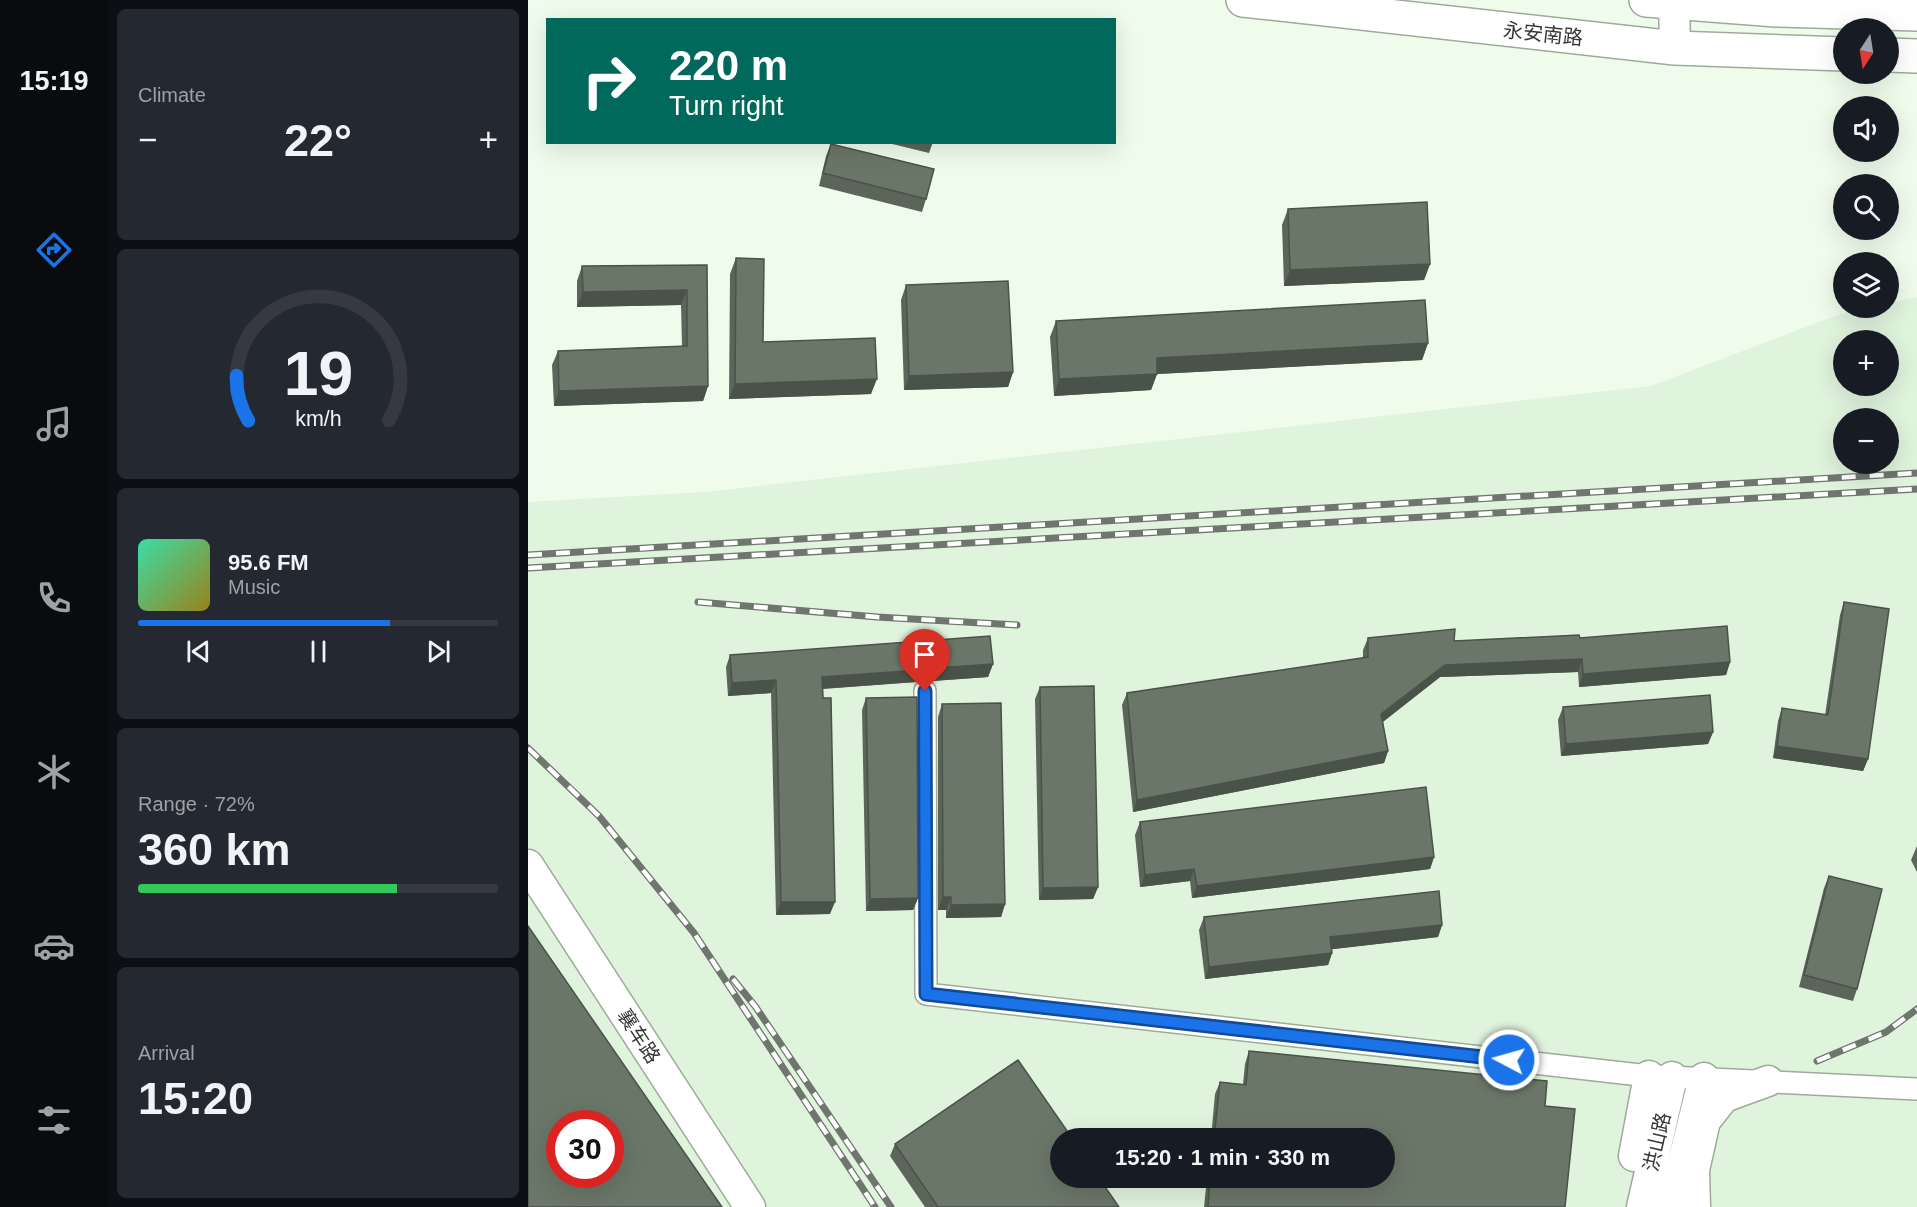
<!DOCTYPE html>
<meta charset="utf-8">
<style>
:root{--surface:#171b24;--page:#242831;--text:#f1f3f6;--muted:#9ea1a6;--line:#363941;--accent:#1a73e8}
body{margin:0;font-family:Arial,"Noto Sans SC",sans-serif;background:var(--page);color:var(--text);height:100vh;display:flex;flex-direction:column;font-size:22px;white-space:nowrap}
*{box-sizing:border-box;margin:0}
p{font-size:20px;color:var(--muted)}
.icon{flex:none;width:33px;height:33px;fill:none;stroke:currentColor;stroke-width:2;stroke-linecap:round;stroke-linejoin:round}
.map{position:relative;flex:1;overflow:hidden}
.drawer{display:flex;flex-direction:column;gap:9px;padding:9px;background:#0d0f14;width:420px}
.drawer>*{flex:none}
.hud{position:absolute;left:18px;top:18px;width:570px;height:126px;border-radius:0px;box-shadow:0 6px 24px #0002;background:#00695c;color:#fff;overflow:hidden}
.needle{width:39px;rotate:192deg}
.fabs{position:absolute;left:1305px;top:18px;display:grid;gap:12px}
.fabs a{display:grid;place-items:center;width:66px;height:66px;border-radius:50%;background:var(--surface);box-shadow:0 6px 24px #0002;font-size:30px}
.speed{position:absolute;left:18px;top:1110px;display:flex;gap:12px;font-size:30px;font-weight:700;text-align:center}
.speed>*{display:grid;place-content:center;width:78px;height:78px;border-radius:50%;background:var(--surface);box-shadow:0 6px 24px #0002;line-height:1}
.speed .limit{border:9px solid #d22;background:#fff;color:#111}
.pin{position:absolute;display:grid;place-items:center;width:51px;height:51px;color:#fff;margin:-62px -26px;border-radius:50% 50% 50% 0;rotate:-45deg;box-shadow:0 0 6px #0007}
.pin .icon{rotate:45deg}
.me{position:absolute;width:66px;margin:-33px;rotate:276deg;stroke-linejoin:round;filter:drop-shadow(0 0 4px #0008)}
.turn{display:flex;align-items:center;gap:21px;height:126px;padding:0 24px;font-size:27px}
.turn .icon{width:78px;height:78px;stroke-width:2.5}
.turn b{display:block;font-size:42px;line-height:51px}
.big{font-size:45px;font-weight:600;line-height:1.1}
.drawer .card{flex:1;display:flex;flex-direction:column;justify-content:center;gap:9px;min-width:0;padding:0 21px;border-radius:9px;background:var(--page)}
.drawer .dial{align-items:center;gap:0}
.dial svg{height:156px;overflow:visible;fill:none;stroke:var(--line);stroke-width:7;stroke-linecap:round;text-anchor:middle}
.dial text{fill:var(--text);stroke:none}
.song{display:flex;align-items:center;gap:18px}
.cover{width:72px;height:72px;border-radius:9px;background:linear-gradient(135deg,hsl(160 70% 55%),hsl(50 70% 35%))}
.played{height:6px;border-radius:3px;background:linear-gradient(90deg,var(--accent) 70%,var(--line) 70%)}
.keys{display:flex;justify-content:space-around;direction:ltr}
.heat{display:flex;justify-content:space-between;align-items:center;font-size:33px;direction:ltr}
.charge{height:9px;border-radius:4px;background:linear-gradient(90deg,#34c759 72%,var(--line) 0)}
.trip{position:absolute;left:522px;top:1128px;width:345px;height:60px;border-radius:30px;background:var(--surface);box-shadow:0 6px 24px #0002;font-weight:600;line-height:60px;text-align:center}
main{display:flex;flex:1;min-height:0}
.menu{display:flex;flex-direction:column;width:108px;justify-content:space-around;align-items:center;background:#090b0e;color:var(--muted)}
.menu .icon{width:42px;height:42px}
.menu .selected{color:var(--accent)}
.menu b{font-size:27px;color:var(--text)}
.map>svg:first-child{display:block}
.built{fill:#e0f3dd;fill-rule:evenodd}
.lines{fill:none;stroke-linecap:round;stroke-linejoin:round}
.street-casing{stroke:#9eab9b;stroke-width:24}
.secondary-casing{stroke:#9eab9b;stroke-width:33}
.primary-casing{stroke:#9eab9b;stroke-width:36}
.street{stroke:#fff;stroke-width:21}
.secondary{stroke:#fff;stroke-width:30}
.primary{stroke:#fff;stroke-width:33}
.rail-casing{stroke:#6e766d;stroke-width:7}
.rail{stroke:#fff;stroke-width:4.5;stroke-dasharray:14;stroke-linecap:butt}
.wall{fill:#5b6559}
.shaded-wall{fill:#4a5349}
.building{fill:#6a7668;stroke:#4a5349;stroke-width:1.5;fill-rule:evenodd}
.route-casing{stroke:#114b97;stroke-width:15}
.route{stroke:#1a73e8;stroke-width:10}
.labels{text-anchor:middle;stroke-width:6;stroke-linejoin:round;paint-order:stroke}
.street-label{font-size:20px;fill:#343933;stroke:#fff}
</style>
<main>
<nav class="menu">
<b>15:19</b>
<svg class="icon selected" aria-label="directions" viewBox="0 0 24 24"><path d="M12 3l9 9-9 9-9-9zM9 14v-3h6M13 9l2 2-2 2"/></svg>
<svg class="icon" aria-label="music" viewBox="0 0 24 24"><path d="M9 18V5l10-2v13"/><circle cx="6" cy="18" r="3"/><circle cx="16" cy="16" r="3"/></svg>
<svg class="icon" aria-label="phone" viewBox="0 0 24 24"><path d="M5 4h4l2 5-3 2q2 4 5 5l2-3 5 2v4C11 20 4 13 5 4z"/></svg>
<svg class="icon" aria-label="climate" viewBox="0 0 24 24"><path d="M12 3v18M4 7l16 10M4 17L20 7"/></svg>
<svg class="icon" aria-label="car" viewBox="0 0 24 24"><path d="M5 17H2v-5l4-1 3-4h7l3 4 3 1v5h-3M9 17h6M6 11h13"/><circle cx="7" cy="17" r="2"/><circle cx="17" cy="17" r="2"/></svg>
<svg class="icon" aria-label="filters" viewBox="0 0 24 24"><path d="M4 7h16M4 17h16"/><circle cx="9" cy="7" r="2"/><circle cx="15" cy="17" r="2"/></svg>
</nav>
<section class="drawer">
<div class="card"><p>Climate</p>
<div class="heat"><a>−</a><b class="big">22°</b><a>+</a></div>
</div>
<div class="card dial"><svg viewBox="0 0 100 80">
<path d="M14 69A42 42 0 1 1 86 69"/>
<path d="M14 69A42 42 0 0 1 8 46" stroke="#1a73e8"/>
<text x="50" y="56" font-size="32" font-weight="700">19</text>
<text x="50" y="72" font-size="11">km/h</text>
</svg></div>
<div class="card">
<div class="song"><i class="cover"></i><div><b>95.6 FM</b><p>Music</p></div></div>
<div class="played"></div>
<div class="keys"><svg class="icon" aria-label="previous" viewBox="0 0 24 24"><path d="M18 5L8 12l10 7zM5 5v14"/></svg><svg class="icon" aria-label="pause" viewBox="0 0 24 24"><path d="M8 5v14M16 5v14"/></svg><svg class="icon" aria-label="next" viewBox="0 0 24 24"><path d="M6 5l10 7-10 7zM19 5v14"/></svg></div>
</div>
<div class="card"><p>Range · 72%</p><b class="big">360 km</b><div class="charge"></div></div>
<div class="card"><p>Arrival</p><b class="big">15:20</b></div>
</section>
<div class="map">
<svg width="1389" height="1207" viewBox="0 0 1389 1207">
<rect width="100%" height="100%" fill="#effcec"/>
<path class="built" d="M1389,297V1207H0V502L177,492L1123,386L1312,314L1341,308H1360L1361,303ZM1316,340H1360V386H1316ZM1316,418H1360V464H1316ZM32,1124H82V1174H32ZM532,1138H856V1178H532Z"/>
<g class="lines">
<g class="street-casing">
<path id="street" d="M397,691L398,994L1121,1076L1389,1089"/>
</g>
<g class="secondary-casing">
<path id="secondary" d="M1146,0L1147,48
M0,865L222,1207
M1106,1156L1121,1076
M1114,1207L1144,1077
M1144,1207L1176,1078
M1167,1207L1166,1170L1177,1121L1196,1097L1240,1081"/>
</g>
<g class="primary-casing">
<path id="primary" d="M715,0L1147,48L1316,54
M1118,0L1248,10L1389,14
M1360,55L1389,56"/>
</g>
<use href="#street" class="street"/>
<use href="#secondary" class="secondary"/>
<use href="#primary" class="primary"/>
<g class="rail-casing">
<path id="rail" d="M0,555L1389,473
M0,568L1389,489
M170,602L349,617L489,625
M0,748L71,816L166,933L347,1207
M205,979L227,1006L363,1207
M1289,1061L1358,1032L1389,1009"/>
</g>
<use href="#rail" class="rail"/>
</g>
<path class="wall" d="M356,142H405L401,153Z
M303,144L398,199L394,212L291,186L298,156Z
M760,209L902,264L896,280L756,286L754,225Z
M208,258L235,342L343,394L201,399L202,274Z
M179,265L180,386L175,401L26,406L24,365L30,351L154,346L153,305L49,307V281L54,266Z
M378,285L485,372L480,387L376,390L373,300Z
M528,321L900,343L894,360L629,374L623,390L526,396L522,337Z
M1316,602L1340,759L1335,771L1245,758L1250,721L1254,708L1297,715L1312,615Z
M840,638L926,641L1052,638L1202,662L1198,675L1051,687L1050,672L912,677L855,722L860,751L856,763L605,812L594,705L599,693L835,658V650Z
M202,655L465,664L460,677L404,681L396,678L388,682L295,689L302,914L248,915L243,693L200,696L198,667Z
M512,687L570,887L565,899L511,900L507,699Z
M338,698L390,898L385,910L338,911L334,710Z
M414,704L477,904L473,917L418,918V910H410V717Z
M1035,707L1185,732L1180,744L1033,756L1030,720Z
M612,822L906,857L902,869L664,898L662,881L612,887L607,835Z
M1389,846V872L1383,860Z
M1301,876L1329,989L1325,1001L1271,987L1296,888Z
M676,917L914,925L910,937L804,949V953L800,965L677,979L671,930Z
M721,1051L1037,1207H676L679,1178H856V1138H683L687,1094L692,1082L715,1084L717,1064Z
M367,1144L591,1207H397L362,1156Z"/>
<path class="shaded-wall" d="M902,264L896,280L756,286L762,270Z
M159,290L153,305L49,307L55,292Z
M900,343L894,360L629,374L623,390L526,396L531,379L629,358Z
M485,372L480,387L376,390L381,376Z
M349,379L343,394L201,399L207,384Z
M180,386L175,401L26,406L31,391Z
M1054,659L1050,672L912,677L848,727L853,714L917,665Z
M1202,662L1198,675L1051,687L1055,674Z
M465,664L460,677L404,681L409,668Z
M401,666L396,678L388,682L290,689L294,677Z
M248,680L243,693L200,696L204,683Z
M1185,732L1180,744L1033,756L1038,744Z
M1249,746L1340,759L1335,771L1245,758Z
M860,751L856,763L605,812L609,800Z
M906,857L902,869L664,898L669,886Z
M666,869L662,881L612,887L617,875Z
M570,887L565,899L511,900L515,888Z
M415,897H423L418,910H410Z
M390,898L385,910L338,911L342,899Z
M253,902H307L302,914L248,915Z
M477,904L473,917L418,918L423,905Z
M914,925L910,937L798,950L802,937Z
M804,953L800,965L677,979L681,967Z"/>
<path class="building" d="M303,144L406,169L398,199L295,173Z
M899,202L902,264L762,270L760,209Z
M208,258L236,259L235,342L347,338L349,379L207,384Z
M179,265L180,386L31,391L30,351L159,346V290L55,292L54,266Z
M480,281L485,372L381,376L378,285Z
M897,300L900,343L629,358V374L531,379L528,321Z
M1316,602L1361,609L1340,759L1249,746L1254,708L1300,715Z
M1199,626L1202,662L1055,674L1054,659L917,665L853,714L860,751L609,800L599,693L840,657V638L927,629L926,641L1051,635L1052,638Z
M462,636L465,664L409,668L401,666L393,670L294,677L295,698H303L307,902H253L248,680L204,683L202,655Z
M566,686L570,887L515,888L512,687Z
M1182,695L1185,732L1038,744L1035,707Z
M389,697L390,898L342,899L338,698Z
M473,703L477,904L423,905V897H415L414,704Z
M898,787L906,857L669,886L666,869L617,875L612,822Z
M1301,876L1354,889L1329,989L1276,975Z
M911,891L914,925L802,937L804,953L681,967L676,917Z
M0,926L194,1207H0ZM32,1124H82V1174H32Z
M721,1051L1019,1081L1017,1106L1047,1109L1037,1207H680L682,1178H856V1138H686L692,1082L718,1085Z
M490,1060L544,1138H532V1178H571L591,1207H410L367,1144Z"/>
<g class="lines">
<g class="route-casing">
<path id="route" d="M397,691L398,994L981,1060"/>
</g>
<use href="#route" class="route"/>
</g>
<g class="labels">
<g class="street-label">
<text transform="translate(1015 34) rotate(6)" y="7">永安南路</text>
<text transform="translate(111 1036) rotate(57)" y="7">襄车路</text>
<text transform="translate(1129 1142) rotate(-77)" y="7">洪山路</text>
</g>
</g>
</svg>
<div class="fabs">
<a><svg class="needle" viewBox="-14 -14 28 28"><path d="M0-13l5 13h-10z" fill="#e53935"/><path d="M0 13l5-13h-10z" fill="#9ea1a6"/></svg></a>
<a><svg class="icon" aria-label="sound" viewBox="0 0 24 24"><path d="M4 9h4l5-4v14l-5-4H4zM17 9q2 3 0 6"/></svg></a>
<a><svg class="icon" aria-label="search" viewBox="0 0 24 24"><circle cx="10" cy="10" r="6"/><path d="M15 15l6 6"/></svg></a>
<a><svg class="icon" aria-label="layers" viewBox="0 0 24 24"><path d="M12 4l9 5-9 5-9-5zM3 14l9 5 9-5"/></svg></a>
<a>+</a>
<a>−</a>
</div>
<div class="speed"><div class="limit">30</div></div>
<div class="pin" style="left:397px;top:691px;background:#d93025"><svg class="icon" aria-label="arrive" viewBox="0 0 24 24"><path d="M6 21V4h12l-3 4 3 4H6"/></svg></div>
<svg class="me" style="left:981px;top:1060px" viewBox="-20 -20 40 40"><circle r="17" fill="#1a73e8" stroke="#fff" stroke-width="3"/><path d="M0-11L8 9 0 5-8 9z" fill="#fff"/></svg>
<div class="trip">15:20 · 1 min · 330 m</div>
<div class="hud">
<div class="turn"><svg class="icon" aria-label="right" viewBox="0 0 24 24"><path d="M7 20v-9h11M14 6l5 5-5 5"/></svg><div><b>220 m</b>Turn right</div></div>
</div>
</div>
</main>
